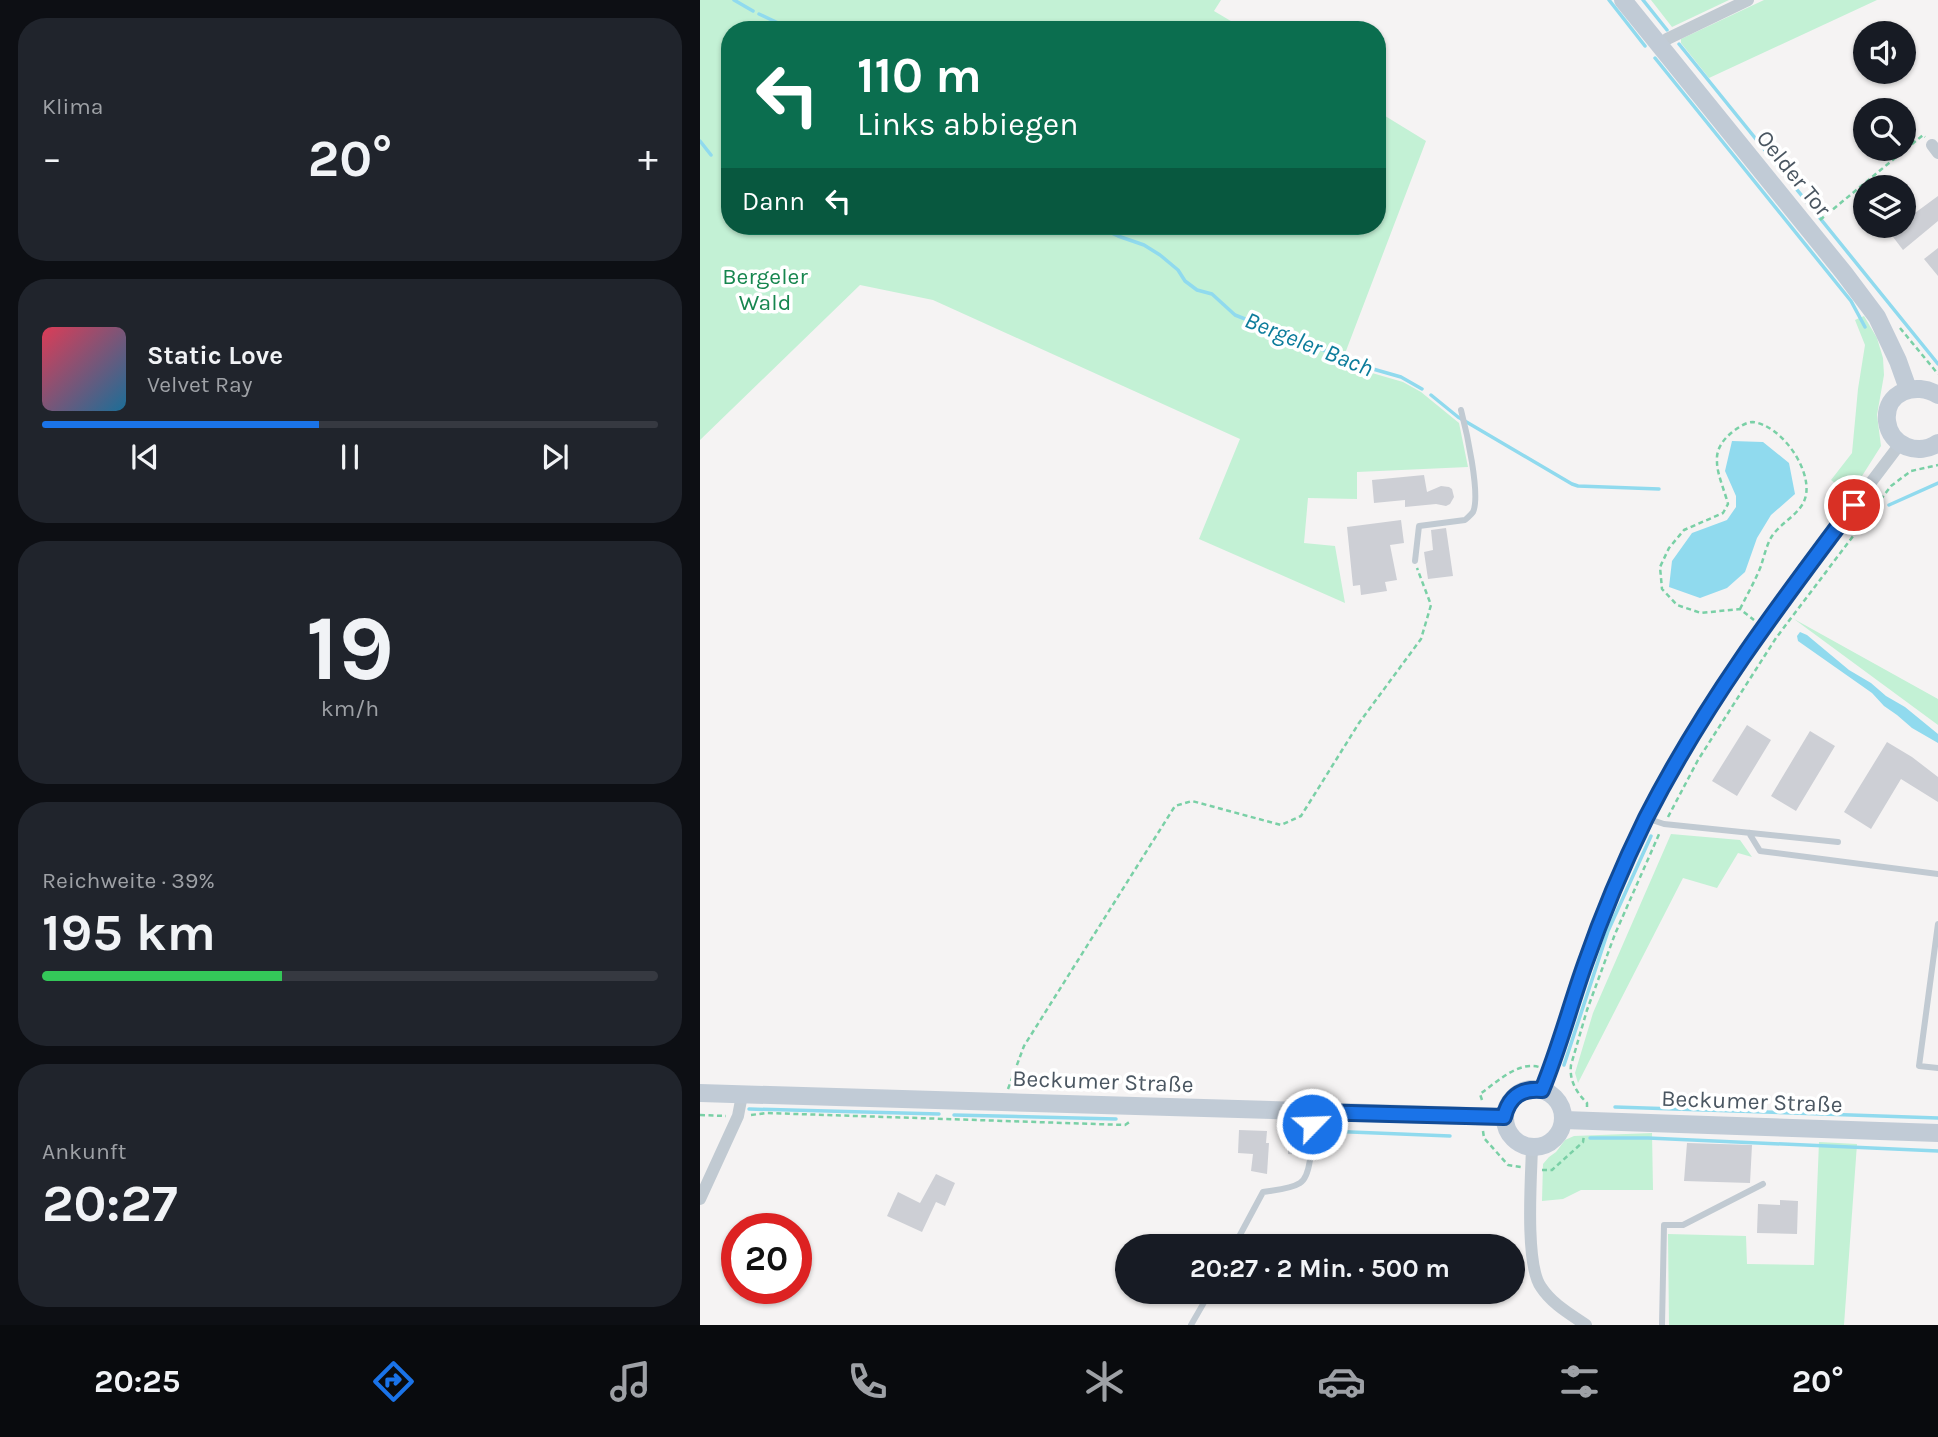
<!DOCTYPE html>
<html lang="de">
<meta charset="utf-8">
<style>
:root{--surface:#171b24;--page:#20242c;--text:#f1f3f6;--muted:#9ea1a6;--line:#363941;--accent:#1a73e8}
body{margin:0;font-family:Karla,sans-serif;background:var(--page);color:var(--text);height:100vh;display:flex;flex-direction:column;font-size:26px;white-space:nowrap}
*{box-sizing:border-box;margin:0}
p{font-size:23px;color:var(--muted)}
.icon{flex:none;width:38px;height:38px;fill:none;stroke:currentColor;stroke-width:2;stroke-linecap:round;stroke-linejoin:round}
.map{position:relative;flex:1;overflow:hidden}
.side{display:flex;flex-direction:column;gap:18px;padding:18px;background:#0d0f14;width:700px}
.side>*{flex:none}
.top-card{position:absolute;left:21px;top:21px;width:665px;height:214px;border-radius:28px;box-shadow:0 2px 5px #0004;background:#0b6e4f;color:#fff;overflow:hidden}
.controls{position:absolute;left:1153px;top:21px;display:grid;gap:14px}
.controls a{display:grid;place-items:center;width:63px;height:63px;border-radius:50%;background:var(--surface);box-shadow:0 2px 5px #0004;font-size:35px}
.speed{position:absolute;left:21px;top:1213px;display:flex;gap:14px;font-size:35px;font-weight:700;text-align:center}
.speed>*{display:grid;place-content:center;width:91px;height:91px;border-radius:50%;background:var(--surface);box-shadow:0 2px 5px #0004;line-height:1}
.speed .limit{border:10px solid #d22;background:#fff;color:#111}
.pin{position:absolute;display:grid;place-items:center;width:60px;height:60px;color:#fff;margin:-30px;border:4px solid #fff;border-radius:50%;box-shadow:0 2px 7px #0007}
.me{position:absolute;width:77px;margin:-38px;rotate:66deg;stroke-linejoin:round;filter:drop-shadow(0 0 5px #0008)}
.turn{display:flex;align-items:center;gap:24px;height:147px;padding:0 21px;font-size:32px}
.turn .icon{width:91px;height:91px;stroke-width:2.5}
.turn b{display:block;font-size:49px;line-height:60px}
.then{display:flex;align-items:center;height:66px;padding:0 21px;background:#0003;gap:14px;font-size:26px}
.big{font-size:52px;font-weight:700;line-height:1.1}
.side .widget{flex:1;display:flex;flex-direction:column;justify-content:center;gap:10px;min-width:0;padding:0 24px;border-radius:28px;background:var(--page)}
.side .dial{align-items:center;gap:0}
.dial b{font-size:91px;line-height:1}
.song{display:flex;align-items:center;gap:21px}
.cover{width:84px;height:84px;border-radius:10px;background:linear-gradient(135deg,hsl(350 70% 55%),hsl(200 70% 35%))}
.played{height:7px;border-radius:4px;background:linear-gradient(90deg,var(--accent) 45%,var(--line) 45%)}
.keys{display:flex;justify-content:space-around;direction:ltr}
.heat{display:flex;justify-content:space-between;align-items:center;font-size:38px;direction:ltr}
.charge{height:10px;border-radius:5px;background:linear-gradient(90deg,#34c759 39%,var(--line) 0)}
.trip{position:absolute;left:415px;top:1234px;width:410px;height:70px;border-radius:35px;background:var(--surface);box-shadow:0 2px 5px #0004;font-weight:700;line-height:70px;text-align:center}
.tabs{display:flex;height:112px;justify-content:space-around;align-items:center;background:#090b0e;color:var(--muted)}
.tabs .icon{width:49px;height:49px}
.tabs .on{color:var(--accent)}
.tabs b{font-size:32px;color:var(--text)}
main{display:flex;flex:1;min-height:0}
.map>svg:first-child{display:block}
.green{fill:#c3f1d5}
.water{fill:#90daee}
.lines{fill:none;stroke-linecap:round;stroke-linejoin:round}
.stream{stroke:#90daee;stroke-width:3.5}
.building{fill:#cdcfd5}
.path{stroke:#7ad0a6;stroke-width:2.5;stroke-dasharray:5 3.5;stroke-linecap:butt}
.service{stroke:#c1cad2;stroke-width:6}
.minor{stroke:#c1cad2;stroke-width:12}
.secondary{stroke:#c1cbd6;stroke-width:18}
.route-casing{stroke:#114b97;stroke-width:18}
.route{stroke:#1a73e8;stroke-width:12}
.labels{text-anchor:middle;stroke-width:7;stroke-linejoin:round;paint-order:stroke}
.street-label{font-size:23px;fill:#4a5661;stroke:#fff}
.park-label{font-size:23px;fill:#17864f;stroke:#fff}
.water-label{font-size:24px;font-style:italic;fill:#0c7c9b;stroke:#fff}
</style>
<main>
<section class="side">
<div class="widget"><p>Klima</p>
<div class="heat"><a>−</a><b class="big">20°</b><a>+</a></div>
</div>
<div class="widget">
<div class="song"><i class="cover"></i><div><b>Static Love</b><p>Velvet Ray</p></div></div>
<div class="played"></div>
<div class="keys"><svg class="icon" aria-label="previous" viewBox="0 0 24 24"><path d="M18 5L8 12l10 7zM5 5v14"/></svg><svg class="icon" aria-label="pause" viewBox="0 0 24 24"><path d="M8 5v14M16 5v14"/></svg><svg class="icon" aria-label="next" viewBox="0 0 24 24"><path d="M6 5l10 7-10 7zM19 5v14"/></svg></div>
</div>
<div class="widget dial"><b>19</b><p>km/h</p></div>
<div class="widget"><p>Reichweite · 39%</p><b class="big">195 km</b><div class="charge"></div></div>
<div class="widget"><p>Ankunft</p><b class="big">20:27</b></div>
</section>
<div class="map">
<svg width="1238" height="1325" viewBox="0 0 1238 1325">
<rect width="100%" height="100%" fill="#f5f3f3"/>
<path class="green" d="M0,0H521L514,11L546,30H30V226H677V111L726,141L641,364L703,382L721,392L759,423L768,467L657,472V499L608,498L604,543L635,546L645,603L499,539L540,439L233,300L160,285L0,440Z
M951,0H1029L972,27Z
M1064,0H1177L1009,78L981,43V39Z
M1164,316L1177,338L1183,358L1184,375L1177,415L1181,446L1150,495L1131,480L1152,453L1158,389L1165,345L1155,320Z
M1094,619L1238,699V725Z
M971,834L1040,840L1052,857L1038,853L1017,888L983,878L878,1083L875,1073L893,1013Z
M952,1133L953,1190H881L863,1199L842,1201L843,1164L849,1157L856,1152L865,1140L874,1136Z
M1119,1142L1157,1144L1144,1325H969L968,1234L1046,1236L1047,1264L1114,1265Z"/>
<path class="water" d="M1032,441L1063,442L1089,463L1095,494L1071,515L1057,538L1045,572L1027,588L1000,598L969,587L972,561L992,533L1027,520L1036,507V496L1025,471Z
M1100,632L1107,635L1149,670L1171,683L1186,696L1205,707L1238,734V743L1212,728L1197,715L1184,706L1172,693L1098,641L1097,636Z"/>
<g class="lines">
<path class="stream" d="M34,0L53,11
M909,0L945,46
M943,0L967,30
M59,14L93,30
M979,44L1238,364
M955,58L1151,301L1165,327
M0,141L11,155
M396,226L418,236L444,245L460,255L478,270L485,281L497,290L512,294L535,315L666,367L701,377L722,389
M731,395L758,417L872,484L878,486L959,489
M1189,505L1238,483
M864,1065L908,931L951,836
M915,1107L1238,1118
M49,1109L239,1114
M254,1115L416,1119
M626,1131L750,1136
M890,1138H948L1238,1151"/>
</g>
<path class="building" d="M1238,196V221L1203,250L1190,233L1198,226H1204V221Z
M1238,248V276L1224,259Z
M724,475L727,492L741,486L749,487L752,489L754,497L750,504L746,506L736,504L705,507V500L674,503L672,480Z
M701,520L704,543L690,545L697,580L685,582L687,591L661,595L660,585L653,586L647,527Z
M746,528L753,576L728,579L724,552L733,550L731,530Z
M1047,725L1071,740L1037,796L1012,781Z
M1110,731L1135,746L1096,811L1071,796Z
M1187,742L1212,757L1238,777V802L1201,779L1171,829L1144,812Z
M539,1130L567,1131L566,1143H569L567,1174L551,1171L553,1154L538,1153Z
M589,1132H602L601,1155L588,1154Z
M987,1143L1052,1145L1050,1183L984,1181Z
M236,1174L255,1183L245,1206L236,1202L222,1232L187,1216L198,1192L220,1203Z
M1080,1200L1098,1201L1097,1234L1057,1233L1058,1204L1080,1205Z"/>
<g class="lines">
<path class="path" d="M1120,220L1223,135L1225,137
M1200,328L1238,374
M1040,609C1047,595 1055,581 1061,566C1064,556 1067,544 1072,536C1082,521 1102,514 1106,495C1111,467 1080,425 1053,422C1045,422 1036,429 1030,434C1021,442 1016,451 1017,462C1017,474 1025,492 1028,504L1023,513L984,530L969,548L960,567L962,589L977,605L1001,613L1040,609L1054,620
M968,817L998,760L1076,638L1191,486L1211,471L1238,465
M308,1089L324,1046L475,806L492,801L581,825L601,816L659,723L721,639L731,605L717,568
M782,1100L780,1094C797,1082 818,1061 839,1067
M887,1107V1103C877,1093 869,1081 871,1065L887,1010L915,934L960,832
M0,1115L26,1116
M51,1115L67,1113L425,1125L431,1121
M783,1131L784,1138L808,1165L821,1167
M842,1170H852L883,1142L884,1135"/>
<path class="service" d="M715,561L719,526L765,520C768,517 771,515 773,512C781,495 766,429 761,410
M946,818L964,824L1138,842
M1049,833L1060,851L1238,874
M1238,924L1219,1066L1238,1068
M534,1246L563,1192C574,1190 591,1189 600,1183C614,1174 611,1130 613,1113
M491,1325L510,1292
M962,1325L964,1225H983L1063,1184"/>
<path class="minor" d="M959,45L967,39L1048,0
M1232,145L1238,153
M842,1090C859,1049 870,1006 885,964C903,914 923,864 947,817C1016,681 1109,565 1200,444
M832,1148C831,1178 825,1265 841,1287C852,1304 870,1314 886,1325
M0,1199L38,1116L42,1095"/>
<path class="secondary" d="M923,0L1144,273L1177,317L1198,361L1208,389
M1238,395C1216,381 1184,392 1187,421C1190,447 1219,456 1238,443
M805 1118a29 29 0 1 1 58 0a29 29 0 1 1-58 0Z
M0,1093L804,1117
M864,1120L1238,1133"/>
</g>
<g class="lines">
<g class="route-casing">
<path id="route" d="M612,1124L613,1112L804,1117C809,1097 821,1088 842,1090C859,1049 870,1006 885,964C902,915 923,865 946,818C1004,704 1078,606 1154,505"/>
</g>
<use href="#route" class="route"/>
</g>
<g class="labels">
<g class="street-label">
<text transform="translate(1094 173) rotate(51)" y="8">Oelder Tor</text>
<text transform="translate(403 1081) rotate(2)" y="8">Beckumer Straße</text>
<text transform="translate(1052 1101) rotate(2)" y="8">Beckumer Straße</text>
</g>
<g class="park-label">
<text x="65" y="284">Bergeler<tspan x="65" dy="26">Wald</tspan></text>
</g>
<g class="water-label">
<text transform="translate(609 344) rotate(22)" y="8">Bergeler Bach</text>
</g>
</g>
</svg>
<div class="controls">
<a><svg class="icon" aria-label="sound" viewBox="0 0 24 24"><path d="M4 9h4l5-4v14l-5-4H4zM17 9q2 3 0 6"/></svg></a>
<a><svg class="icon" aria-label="search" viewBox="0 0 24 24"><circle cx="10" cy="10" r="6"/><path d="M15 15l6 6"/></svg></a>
<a><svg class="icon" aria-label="layers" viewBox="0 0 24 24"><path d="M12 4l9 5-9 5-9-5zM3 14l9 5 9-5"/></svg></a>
</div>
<div class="speed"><div class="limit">20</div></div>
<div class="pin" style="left:1154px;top:505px;background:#d93025"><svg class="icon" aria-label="arrive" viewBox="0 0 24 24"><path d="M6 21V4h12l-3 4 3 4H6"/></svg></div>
<svg class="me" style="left:612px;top:1124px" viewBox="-20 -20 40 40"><circle r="17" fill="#1a73e8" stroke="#fff" stroke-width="3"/><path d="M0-11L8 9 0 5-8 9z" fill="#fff"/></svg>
<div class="trip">20:27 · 2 Min. · 500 m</div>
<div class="top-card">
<div class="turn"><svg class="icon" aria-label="left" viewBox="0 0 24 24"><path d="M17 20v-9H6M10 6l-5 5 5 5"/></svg><div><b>110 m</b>Links abbiegen</div></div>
<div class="then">Dann<svg class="icon" aria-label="left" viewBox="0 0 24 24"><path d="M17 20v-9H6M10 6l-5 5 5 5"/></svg></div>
</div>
</div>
</main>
<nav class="tabs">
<b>20:25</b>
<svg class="icon on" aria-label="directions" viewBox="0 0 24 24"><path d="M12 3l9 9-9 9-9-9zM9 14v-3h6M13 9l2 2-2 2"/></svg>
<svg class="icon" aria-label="music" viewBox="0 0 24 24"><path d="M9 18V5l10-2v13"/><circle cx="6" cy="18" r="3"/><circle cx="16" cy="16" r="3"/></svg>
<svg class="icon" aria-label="phone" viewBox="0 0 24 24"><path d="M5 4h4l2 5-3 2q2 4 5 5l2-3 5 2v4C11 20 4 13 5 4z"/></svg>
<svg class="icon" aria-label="climate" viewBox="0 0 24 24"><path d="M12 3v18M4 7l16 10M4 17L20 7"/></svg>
<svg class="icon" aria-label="car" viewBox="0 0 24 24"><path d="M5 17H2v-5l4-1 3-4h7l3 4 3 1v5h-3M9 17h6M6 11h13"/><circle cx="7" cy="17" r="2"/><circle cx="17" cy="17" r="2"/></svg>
<svg class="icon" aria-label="filters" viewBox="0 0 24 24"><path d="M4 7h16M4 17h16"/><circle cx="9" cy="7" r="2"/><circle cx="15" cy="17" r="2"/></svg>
<b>20°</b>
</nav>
